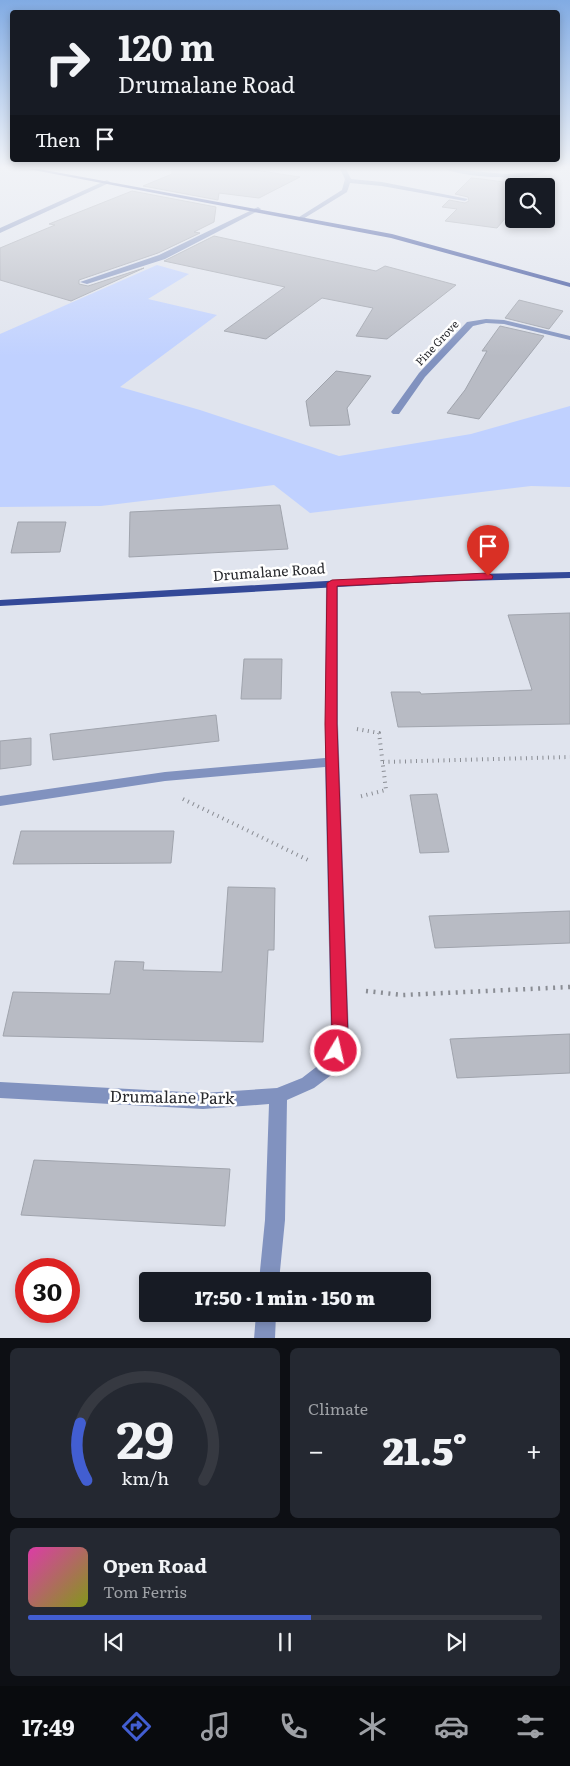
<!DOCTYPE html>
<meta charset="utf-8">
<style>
:root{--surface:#171b24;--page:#242831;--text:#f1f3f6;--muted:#9ea1a6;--line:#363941;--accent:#425ed1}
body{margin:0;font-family:Literata,serif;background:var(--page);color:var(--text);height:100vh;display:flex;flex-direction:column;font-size:19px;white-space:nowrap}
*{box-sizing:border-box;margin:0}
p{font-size:16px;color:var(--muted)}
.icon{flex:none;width:28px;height:28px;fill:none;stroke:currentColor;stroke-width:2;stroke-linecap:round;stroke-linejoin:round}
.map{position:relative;height:1338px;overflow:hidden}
.panel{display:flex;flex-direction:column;gap:10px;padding:10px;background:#0d0f14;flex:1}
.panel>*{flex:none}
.guide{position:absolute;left:10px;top:10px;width:550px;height:152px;border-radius:5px;box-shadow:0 2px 8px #0003;background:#171b24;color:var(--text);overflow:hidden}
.controls{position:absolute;left:505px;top:178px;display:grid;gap:10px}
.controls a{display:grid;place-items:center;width:50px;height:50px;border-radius:5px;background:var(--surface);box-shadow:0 2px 8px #0003;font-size:25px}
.speed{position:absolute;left:15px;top:1258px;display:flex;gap:10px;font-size:25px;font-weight:700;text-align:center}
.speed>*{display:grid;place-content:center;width:65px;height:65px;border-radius:50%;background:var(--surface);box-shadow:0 2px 8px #0003;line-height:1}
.speed .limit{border:8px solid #d22;background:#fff;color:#111}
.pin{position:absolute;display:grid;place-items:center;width:42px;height:42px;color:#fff;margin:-51px -21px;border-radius:50% 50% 50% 0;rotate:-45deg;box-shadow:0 0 5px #0007}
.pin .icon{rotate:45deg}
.me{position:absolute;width:55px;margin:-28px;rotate:9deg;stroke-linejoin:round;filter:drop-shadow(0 0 4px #0008)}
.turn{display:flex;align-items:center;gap:18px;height:105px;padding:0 25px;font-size:22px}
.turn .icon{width:65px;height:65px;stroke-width:2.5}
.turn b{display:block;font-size:35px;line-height:42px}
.then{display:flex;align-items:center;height:48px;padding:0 25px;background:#0003;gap:10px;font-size:19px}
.big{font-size:38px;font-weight:800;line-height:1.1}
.panel .tile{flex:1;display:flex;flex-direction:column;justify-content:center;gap:8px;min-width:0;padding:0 18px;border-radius:8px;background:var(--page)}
.panel .dial{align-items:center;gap:0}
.dial svg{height:130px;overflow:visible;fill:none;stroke:var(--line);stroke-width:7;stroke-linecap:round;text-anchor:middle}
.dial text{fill:var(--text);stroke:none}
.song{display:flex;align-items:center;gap:15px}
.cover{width:60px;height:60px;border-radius:8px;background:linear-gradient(135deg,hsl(320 70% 55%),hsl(70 70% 35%))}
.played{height:5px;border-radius:2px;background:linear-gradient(90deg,var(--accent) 55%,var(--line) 55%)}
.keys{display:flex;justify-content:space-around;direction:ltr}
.heat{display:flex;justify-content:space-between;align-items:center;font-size:28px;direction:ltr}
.panel .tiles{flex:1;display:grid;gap:10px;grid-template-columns:1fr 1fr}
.tile:last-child{grid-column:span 2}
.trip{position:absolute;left:139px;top:1272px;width:292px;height:50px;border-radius:5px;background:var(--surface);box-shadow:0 2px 8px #0003;font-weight:800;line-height:50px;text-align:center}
.menu{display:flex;height:80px;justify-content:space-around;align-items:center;background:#090b0e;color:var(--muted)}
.menu .icon{width:35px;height:35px}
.menu .on{color:var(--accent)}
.menu b{font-size:22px;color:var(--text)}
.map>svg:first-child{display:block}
.green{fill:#c0d1ff}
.building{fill:#b8bbc4;stroke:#a0a4ad}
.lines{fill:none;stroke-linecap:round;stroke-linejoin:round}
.path-far1{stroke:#8a8d94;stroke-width:4;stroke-dasharray:1 4.5;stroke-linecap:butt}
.path{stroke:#8a8d94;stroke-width:4.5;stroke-dasharray:2 5.5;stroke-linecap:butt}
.minor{fill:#8192bf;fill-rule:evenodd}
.major{fill:#344998;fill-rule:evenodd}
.route{fill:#e11d48;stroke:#92132f}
.labels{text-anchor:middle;stroke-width:5;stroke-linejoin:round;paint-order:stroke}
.far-street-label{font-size:11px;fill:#27282c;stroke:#fff}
.street-label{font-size:14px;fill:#27282c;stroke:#fff}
.near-street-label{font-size:16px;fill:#27282c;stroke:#fff}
</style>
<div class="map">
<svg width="570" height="1339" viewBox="0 0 570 1339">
<rect width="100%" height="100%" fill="#e0e4ee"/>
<path class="green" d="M157,265L189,274L148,299L217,315L120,387L200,410L339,456L471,434L570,406V487L531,486L310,513L274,485L101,506L0,507V334Z"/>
<path class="building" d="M172,169H248L300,177L259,198L219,193L218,200L143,186L172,174Z
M471,178L482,179L532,186H514V208L497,228L445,221L457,209L442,207L449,200L465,203L469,201L468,197L455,194Z
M132,191L216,207L214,222L194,232L200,233L158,253L79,280V284L88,286L144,268L71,301L0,280V248L55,225L49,224Z
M214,236L376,271L385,266L456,285L387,339L356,336L373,308L322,298L266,339L224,331L285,287L164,261Z
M519,300L563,311L549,329L505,318Z
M500,326L544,336L479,419L447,413L465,390L487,351H482Z
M336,371L371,376L347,408L350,425L310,426L306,401Z
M280,505L288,549L129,557L130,512Z
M18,522H66L60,552L11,553Z
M570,613V724L398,727L391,692H420L421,694L532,690L508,615Z
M244,659H282L281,699H241Z
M216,715L219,741L53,760L50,734Z
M31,738V765L0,769V741Z
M437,794L449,852L420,853L410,795Z
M21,831H174L171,863L13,864Z
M228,887L275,888L274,950H268L263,1042L3,1036L13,992L110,994L115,961L144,962L143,970L222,972Z
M570,911V943L435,948L429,916Z
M570,1034V1073L457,1078L450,1039Z
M34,1160L230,1169L225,1226L21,1215Z"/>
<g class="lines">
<path class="path-far1" d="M357,729L379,733L386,790L358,797
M383,762L570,757
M183,799L308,860"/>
<path class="path" d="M366,991L403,995L570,987"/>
<path class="minor" d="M340,169H346L351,179L382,182L468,199L465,201L382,186L350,183L347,192L303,219H299V217L342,190L345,179Z
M446,169L507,174L531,172L541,169H547C538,183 460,177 446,169Z
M107,180L110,182L109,183L0,233V228Z
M258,207L261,209L260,210L165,259L87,284L80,282L159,255Z
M486,319L504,320L570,336V340L504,324L486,323L473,326L425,377L399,414H393L391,412L419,373L467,322Z
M332,580L338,583V724L349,1037L338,1070L314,1088L287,1100L285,1220L279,1281H259L265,1220L269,1104L203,1109L0,1098V1082L203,1093L277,1088L302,1078L324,1061L331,1037L325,767L165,781L0,806V796L165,772L325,758L326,583Z
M256,1314H276L275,1339H254Z"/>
<path class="major" d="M28,169H39L392,234L570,283V287L391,238Z
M570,572V578L428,582L0,606V600L428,575Z"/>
</g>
<linearGradient id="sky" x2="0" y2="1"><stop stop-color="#81abe3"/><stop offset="0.47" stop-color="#f1f3f7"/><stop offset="1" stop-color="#f1f3f7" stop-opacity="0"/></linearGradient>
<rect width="570" height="356" fill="url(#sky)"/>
<path class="route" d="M488,573L493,576L492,579L337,586V724L348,1037L341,1056L336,1058L330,1056L328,1051L332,1037L325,724L327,583L332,580Z"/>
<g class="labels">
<g class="far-street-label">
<text transform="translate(437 343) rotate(-47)" y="4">Pine Grove</text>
</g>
<g class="street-label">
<text transform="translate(269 572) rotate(-4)" y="5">Drumalane Road</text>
</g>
<g class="near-street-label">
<text transform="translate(172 1097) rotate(1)" y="6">Drumalane Park</text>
</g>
</g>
</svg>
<div class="controls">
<a><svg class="icon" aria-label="search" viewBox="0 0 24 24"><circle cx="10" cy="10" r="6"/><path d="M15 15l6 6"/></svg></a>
</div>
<div class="speed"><div class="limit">30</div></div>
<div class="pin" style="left:488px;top:576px;background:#d93025"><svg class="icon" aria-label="arrive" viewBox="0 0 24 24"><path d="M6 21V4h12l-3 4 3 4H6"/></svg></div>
<svg class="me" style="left:336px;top:1051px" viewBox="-20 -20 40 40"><circle r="17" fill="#e11d48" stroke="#fff" stroke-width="3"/><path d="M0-11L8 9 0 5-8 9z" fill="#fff"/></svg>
<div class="trip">17:50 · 1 min · 150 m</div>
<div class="guide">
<div class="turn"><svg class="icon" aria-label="right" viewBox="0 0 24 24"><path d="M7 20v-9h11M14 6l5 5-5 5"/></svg><div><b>120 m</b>Drumalane Road</div></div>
<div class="then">Then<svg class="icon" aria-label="arrive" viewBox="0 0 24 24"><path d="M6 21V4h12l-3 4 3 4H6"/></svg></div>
</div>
</div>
<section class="panel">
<div class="tiles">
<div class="tile dial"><svg viewBox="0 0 100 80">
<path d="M14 69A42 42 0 1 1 86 69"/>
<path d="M14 69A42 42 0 0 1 10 34" stroke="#425ed1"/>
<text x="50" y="56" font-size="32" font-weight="700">29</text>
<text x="50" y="72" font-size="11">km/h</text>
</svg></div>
<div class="tile"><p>Climate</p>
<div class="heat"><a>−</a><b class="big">21.5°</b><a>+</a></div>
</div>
<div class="tile">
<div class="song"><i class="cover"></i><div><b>Open Road</b><p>Tom Ferris</p></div></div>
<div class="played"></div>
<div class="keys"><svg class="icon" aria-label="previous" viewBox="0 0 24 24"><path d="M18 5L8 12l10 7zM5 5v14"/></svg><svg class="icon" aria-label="pause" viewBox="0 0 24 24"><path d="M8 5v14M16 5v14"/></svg><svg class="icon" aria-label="next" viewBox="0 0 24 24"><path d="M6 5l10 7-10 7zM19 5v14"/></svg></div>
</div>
</div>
</section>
<nav class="menu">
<b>17:49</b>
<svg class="icon on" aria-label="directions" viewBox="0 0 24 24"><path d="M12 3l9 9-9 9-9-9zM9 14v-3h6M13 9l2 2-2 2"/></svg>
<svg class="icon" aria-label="music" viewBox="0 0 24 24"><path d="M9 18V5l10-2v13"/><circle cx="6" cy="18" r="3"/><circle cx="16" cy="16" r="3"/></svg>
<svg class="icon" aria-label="phone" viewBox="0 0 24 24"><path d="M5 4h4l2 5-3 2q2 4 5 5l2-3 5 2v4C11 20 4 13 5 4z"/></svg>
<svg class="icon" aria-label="climate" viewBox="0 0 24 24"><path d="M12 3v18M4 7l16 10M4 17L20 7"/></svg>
<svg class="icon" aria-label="car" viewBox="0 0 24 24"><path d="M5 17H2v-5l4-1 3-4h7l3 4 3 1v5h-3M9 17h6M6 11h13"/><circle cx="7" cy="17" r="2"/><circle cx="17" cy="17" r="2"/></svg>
<svg class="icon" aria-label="filters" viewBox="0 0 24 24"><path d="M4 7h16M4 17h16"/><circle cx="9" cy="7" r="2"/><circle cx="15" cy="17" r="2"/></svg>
</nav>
